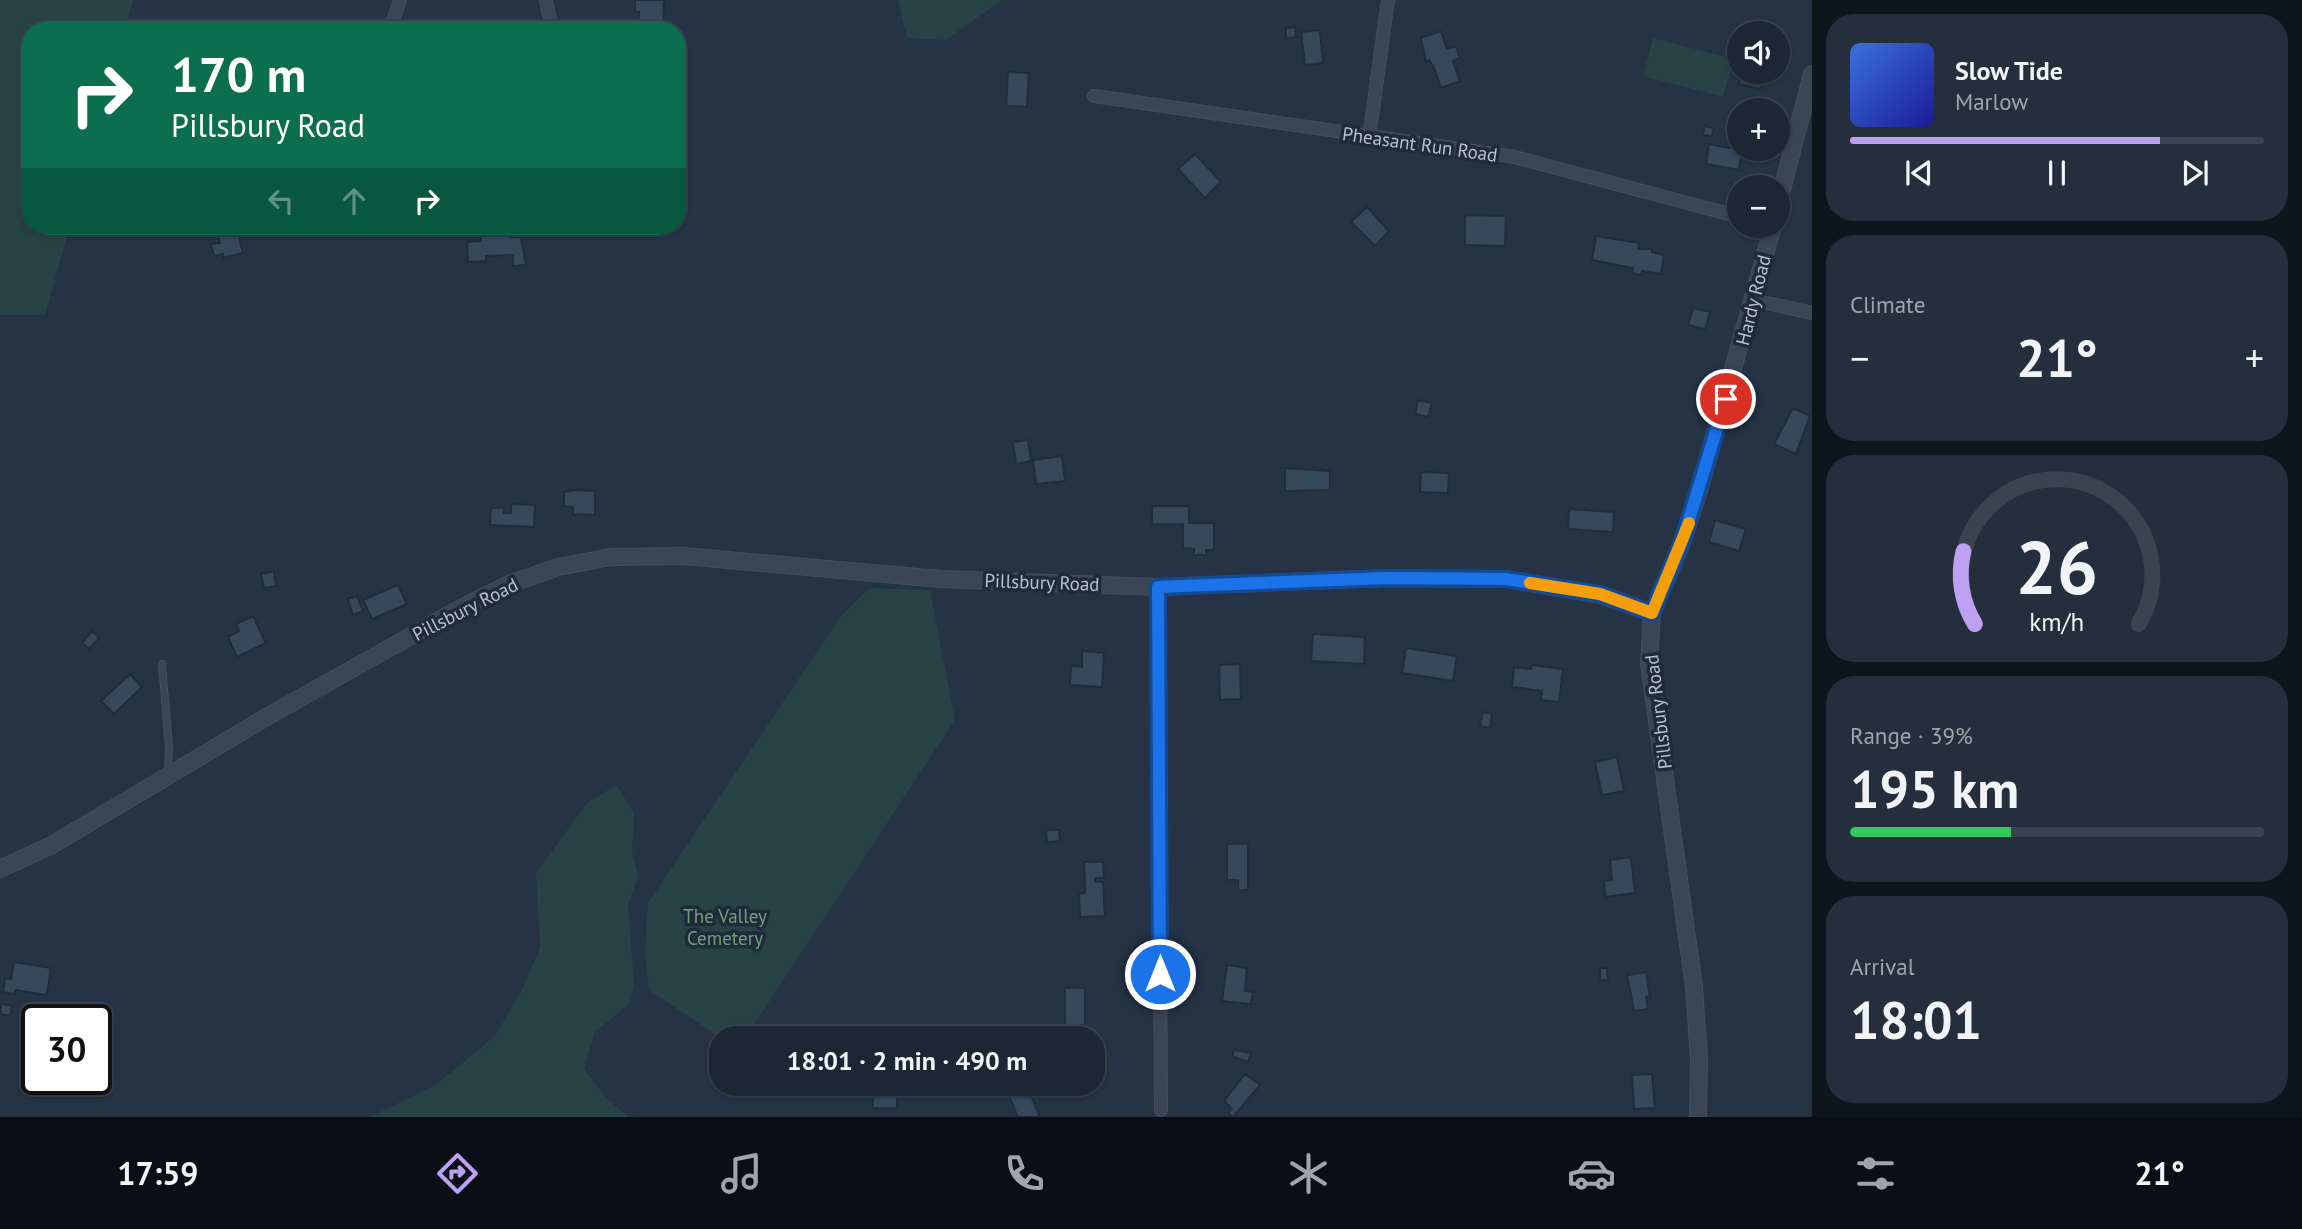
<!DOCTYPE html>
<meta charset="utf-8">
<style>
:root{--surface:#1c2634;--page:#252e3c;--text:#f1f3f6;--muted:#a0a5ac;--line:#3a434f;--accent:#bca0f2}
body{margin:0;font-family:"PT Sans",sans-serif;background:var(--page);color:var(--text);height:100vh;display:flex;flex-direction:column;font-size:26px;white-space:nowrap}
*{box-sizing:border-box;margin:0}
p{font-size:23px;color:var(--muted)}
.icon{flex:none;width:38px;height:38px;fill:none;stroke:currentColor;stroke-width:2;stroke-linecap:round;stroke-linejoin:round}
.map{position:relative;flex:1;overflow:hidden}
.panel{display:flex;flex-direction:column;gap:14px;padding:14px;background:#0f151d;width:490px}
.panel>*{flex:none}
.top-card{position:absolute;left:21px;top:21px;width:665px;height:214px;border-radius:28px;box-shadow:0 2px 5px #0004,0 0 0 2px var(--line);background:#0b6e4f;color:#fff;overflow:hidden}
.controls{position:absolute;left:1727px;top:21px;display:grid;gap:14px}
.controls a{display:grid;place-items:center;width:63px;height:63px;border-radius:50%;background:var(--surface);box-shadow:0 2px 5px #0004,0 0 0 2px var(--line);font-size:35px}
.speed{position:absolute;left:21px;top:1004px;display:flex;gap:14px;font-size:35px;font-weight:700;text-align:center}
.speed>*{display:grid;place-content:center;width:91px;height:91px;border-radius:50%;background:var(--surface);box-shadow:0 2px 5px #0004,0 0 0 2px var(--line);line-height:1}
.speed .limit{border:4px solid #111;border-radius:10px;background:#fff;color:#111}
.pin{position:absolute;display:grid;place-items:center;width:60px;height:60px;color:#fff;margin:-30px;border:4px solid #fff;border-radius:50%;box-shadow:0 2px 7px #0007}
.me{position:absolute;width:77px;margin:-38px;rotate:0deg;stroke-linejoin:round;filter:drop-shadow(0 0 5px #0008)}
.turn{display:flex;align-items:center;gap:24px;height:147px;padding:0 35px;font-size:32px}
.turn .icon{width:91px;height:91px;stroke-width:2.5}
.turn b{display:block;font-size:49px;line-height:60px}
.lanes{display:flex;align-items:center;height:66px;padding:0 35px;background:#0003;justify-content:center;gap:35px;direction:ltr}
.lanes .off{opacity:.35}
.big{font-size:52px;font-weight:600;line-height:1.1}
.panel .widget{flex:1;display:flex;flex-direction:column;justify-content:center;gap:10px;min-width:0;padding:0 24px;border-radius:28px;background:var(--page)}
.panel .dial{align-items:center;gap:0}
.dial svg{height:182px;overflow:visible;fill:none;stroke:var(--line);stroke-width:7;stroke-linecap:round;text-anchor:middle}
.dial text{fill:var(--text);stroke:none}
.song{display:flex;align-items:center;gap:21px}
.cover{width:84px;height:84px;border-radius:10px;background:linear-gradient(135deg,hsl(220 70% 55%),hsl(240 70% 35%))}
.played{height:7px;border-radius:4px;background:linear-gradient(90deg,var(--accent) 75%,var(--line) 75%)}
.keys{display:flex;justify-content:space-around;direction:ltr}
.heat{display:flex;justify-content:space-between;align-items:center;font-size:38px;direction:ltr}
.charge{height:10px;border-radius:5px;background:linear-gradient(90deg,#34c759 39%,var(--line) 0)}
.trip{position:absolute;left:709px;top:1026px;width:396px;height:70px;border-radius:28px;background:var(--surface);box-shadow:0 2px 5px #0004,0 0 0 2px var(--line);font-weight:600;line-height:70px;text-align:center}
.tabs{display:flex;height:112px;justify-content:space-around;align-items:center;background:#0b0f15;color:var(--muted)}
.tabs .icon{width:49px;height:49px}
.tabs .selected{color:var(--accent)}
.tabs b{font-size:32px;color:var(--text)}
main{display:flex;flex:1;min-height:0}
.map>svg:first-child{display:block}
.green{fill:#274346}
.building{fill:#37475c;stroke:#212c3c;stroke-width:2}
.lines{fill:none;stroke-linecap:round;stroke-linejoin:round}
.service-casing{stroke:#444e5e;stroke-width:8}
.minor-casing{stroke:#444e5e;stroke-width:14}
.tertiary-casing{stroke:#444e5e;stroke-width:18}
.service{stroke:#3a4555;stroke-width:6}
.minor{stroke:#3a4555;stroke-width:12}
.tertiary{stroke:#3a4555;stroke-width:16}
.route-casing{stroke:#114b97;stroke-width:18}
.route{stroke:#1a73e8;stroke-width:12}
.slow{stroke:#f59e0b;stroke-width:12}
.labels{text-anchor:middle;stroke-width:7;stroke-linejoin:round;paint-order:stroke}
.street-label{font-size:19px;fill:#b8c0ce;stroke:#1f2a3a}
.park-label{font-size:19px;fill:#6da179;stroke:#1f2a3a}
</style>
<main>
<div class="map">
<svg width="1812" height="1117" viewBox="0 0 1812 1117">
<rect width="100%" height="100%" fill="#253345"/>
<path class="green" d="M0,0H133L125,30H30V226H70L45,315H0Z
M898,0H1002L946,40L907,38Z
M1653,38L1733,59L1723,97L1643,76Z
M869,588L930,590L955,720L745,1038H721L649,990L645,953L648,903L841,616Z
M616,785L634,812L632,851L638,876L628,904L634,985L630,1003L595,1032L584,1069L606,1098L628,1117H370L437,1084L495,1036L523,988L540,947L536,873L587,803Z"/>
<path class="building" d="M635,0H664L663,30H638L639,12H635Z
M1295,27L1296,37L1286,38V28Z
M1320,30L1323,63L1305,65L1301,32Z
M1441,31L1447,49L1456,46L1460,58L1453,61L1460,81L1441,88L1434,68L1429,60L1426,62L1421,38Z
M1008,72L1029,73L1027,107L1006,106Z
M1742,72H1764L1760,89L1739,84Z
M1704,126L1714,128L1712,136L1703,135Z
M1732,139L1740,140V149H1742L1739,170L1706,164L1709,144L1730,148Z
M1195,154L1221,182L1205,198L1178,169Z
M1367,207L1389,231L1375,246L1351,222Z
M1465,215L1506,216L1505,246L1465,245Z
M216,226H236L243,253L223,258V254L214,256L211,244L220,243Z
M511,233V237H521L526,265L513,266V255L486,256V261L468,262L467,242L481,241V234Z
M1596,236L1639,243L1638,249H1652V252L1664,255L1661,274L1642,271L1641,275L1632,273L1633,268L1592,260Z
M1693,308L1710,312L1705,329L1688,325Z
M1418,400L1432,403L1428,417L1415,414Z
M1793,408L1810,416L1796,454L1774,444Z
M1028,440L1031,461L1016,464L1013,442Z
M1062,456L1065,481L1036,484L1033,460Z
M1285,468L1330,471V490L1285,491Z
M1421,472L1449,473L1448,493L1420,492Z
M576,490L595,491V515L573,514V507L564,506V492Z
M511,504L535,505L534,527L490,525L491,508H504V513H511Z
M1152,506H1189V523H1214V550H1206V555H1194V549L1183,548V524H1152Z
M1569,509L1614,512L1613,532L1568,529Z
M1715,520L1746,529L1739,551L1709,542Z
M274,571L276,586L264,588L261,574Z
M398,585L407,604L372,619L363,600Z
M357,596L363,611L353,615L348,599Z
M253,616L266,643L237,657L228,637L239,631L236,624Z
M92,631L99,638L89,649L82,643Z
M1313,634L1365,637L1364,664L1311,661Z
M1406,648L1457,656L1453,681L1402,673Z
M1082,651L1104,653L1102,687L1070,685L1071,666L1082,667Z
M1240,664L1241,699L1220,700L1219,665Z
M1532,665L1563,669L1559,702L1541,700L1542,691L1512,687L1514,667L1531,669Z
M130,674L142,687L114,714L101,701Z
M1483,712L1492,714L1490,728L1480,726Z
M1617,757L1624,791L1602,795L1595,762Z
M1046,830H1059L1060,841L1047,842Z
M1227,844H1248V890H1238V880H1227Z
M1631,857L1635,893L1605,897L1604,881L1612,880L1610,860Z
M1084,862H1103L1104,878H1095V882H1103L1105,916L1080,917L1079,894L1085,893Z
M14,962L51,968L47,995L15,990V994L3,992L5,978L11,979Z
M1227,965L1247,968L1245,991L1253,992L1251,1004L1222,1001Z
M1600,968H1607L1608,980H1600Z
M1646,972L1650,996L1646,997L1648,1009L1634,1011L1627,975Z
M1065,988H1085V1025H1065Z
M1,1004L12,1006L10,1016L0,1014Z
M1234,1050L1251,1053L1248,1062L1232,1056Z
M1245,1074L1260,1085L1233,1117L1228,1113L1232,1108L1224,1101Z
M1652,1074L1655,1108L1634,1109L1632,1075Z
M872,1083H897V1108H873Z
M1016,1083L1019,1090L1027,1086L1040,1117H1018L1004,1085Z"/>
<g class="lines">
<g class="service-casing">
<path id="service" d="M162,664L169,747L168,772"/>
</g>
<g class="minor-casing">
<path id="minor" d="M546,0L552,30
M390,30L400,0
M1094,96L1515,157L1740,217
M1369,138L1388,0
M1753,300L1812,313
M1158,587L1161,1110"/>
</g>
<g class="tertiary-casing">
<path id="tertiary" d="M1778,205L1812,74
M0,869L52,845L270,715L459,609L507,585L558,567L611,557L683,556L940,579L1158,587L1388,578L1506,579L1600,595L1652,613
M1698,1117L1699,1058L1694,987L1649,664L1652,613L1682,543L1699,491L1773,226"/>
</g>
<use href="#service" class="service"/>
<use href="#minor" class="minor"/>
<use href="#tertiary" class="tertiary"/>
</g>
<g class="lines">
<g class="route-casing">
<path id="route" d="M1160,974L1158,587L1388,578L1506,579L1600,594L1652,613L1682,542L1726,399"/>
</g>
<use href="#route" class="route"/>
<path class="slow" d="M1530,583L1600,594L1652,613L1689,523"/>
</g>
<g class="labels">
<g class="street-label">
<text transform="translate(1420 144) rotate(8)" y="7">Pheasant Run Road</text>
<text transform="translate(1753 300) rotate(-76)" y="7">Hardy Road</text>
<text transform="translate(1042 582) rotate(2)" y="7">Pillsbury Road</text>
<text transform="translate(465 609) rotate(-27)" y="7">Pillsbury Road</text>
<text transform="translate(1658 712) rotate(-97)" y="7">Pillsbury Road</text>
</g>
<g class="park-label">
<text x="725" y="923">The Valley<tspan x="725" dy="22">Cemetery</tspan></text>
</g>
</g>
</svg>
<div class="controls">
<a><svg class="icon" aria-label="sound" viewBox="0 0 24 24"><path d="M4 9h4l5-4v14l-5-4H4zM17 9q2 3 0 6"/></svg></a>
<a>+</a>
<a>−</a>
</div>
<div class="speed"><div class="limit">30</div></div>
<div class="pin" style="left:1726px;top:399px;background:#d93025"><svg class="icon" aria-label="arrive" viewBox="0 0 24 24"><path d="M6 21V4h12l-3 4 3 4H6"/></svg></div>
<svg class="me" style="left:1160px;top:974px" viewBox="-20 -20 40 40"><circle r="17" fill="#1a73e8" stroke="#fff" stroke-width="3"/><path d="M0-11L8 9 0 5-8 9z" fill="#fff"/></svg>
<div class="trip">18:01 · 2 min · 490 m</div>
<div class="top-card">
<div class="turn"><svg class="icon" aria-label="right" viewBox="0 0 24 24"><path d="M7 20v-9h11M14 6l5 5-5 5"/></svg><div><b>170 m</b>Pillsbury Road</div></div>
<div class="lanes"><svg class="icon off" aria-label="left" viewBox="0 0 24 24"><path d="M17 20v-9H6M10 6l-5 5 5 5"/></svg><svg class="icon off" aria-label="ahead" viewBox="0 0 24 24"><path d="M12 20V5M6 11l6-6 6 6"/></svg><svg class="icon" aria-label="right" viewBox="0 0 24 24"><path d="M7 20v-9h11M14 6l5 5-5 5"/></svg></div>
</div>
</div>
<section class="panel">
<div class="widget">
<div class="song"><i class="cover"></i><div><b>Slow Tide</b><p>Marlow</p></div></div>
<div class="played"></div>
<div class="keys"><svg class="icon" aria-label="previous" viewBox="0 0 24 24"><path d="M18 5L8 12l10 7zM5 5v14"/></svg><svg class="icon" aria-label="pause" viewBox="0 0 24 24"><path d="M8 5v14M16 5v14"/></svg><svg class="icon" aria-label="next" viewBox="0 0 24 24"><path d="M6 5l10 7-10 7zM19 5v14"/></svg></div>
</div>
<div class="widget"><p>Climate</p>
<div class="heat"><a>−</a><b class="big">21°</b><a>+</a></div>
</div>
<div class="widget dial"><svg viewBox="0 0 100 80">
<path d="M14 69A42 42 0 1 1 86 69"/>
<path d="M14 69A42 42 0 0 1 9 37" stroke="#bca0f2"/>
<text x="50" y="56" font-size="32" font-weight="700">26</text>
<text x="50" y="72" font-size="11">km/h</text>
</svg></div>
<div class="widget"><p>Range · 39%</p><b class="big">195 km</b><div class="charge"></div></div>
<div class="widget"><p>Arrival</p><b class="big">18:01</b></div>
</section>
</main>
<nav class="tabs">
<b>17:59</b>
<svg class="icon selected" aria-label="directions" viewBox="0 0 24 24"><path d="M12 3l9 9-9 9-9-9zM9 14v-3h6M13 9l2 2-2 2"/></svg>
<svg class="icon" aria-label="music" viewBox="0 0 24 24"><path d="M9 18V5l10-2v13"/><circle cx="6" cy="18" r="3"/><circle cx="16" cy="16" r="3"/></svg>
<svg class="icon" aria-label="phone" viewBox="0 0 24 24"><path d="M5 4h4l2 5-3 2q2 4 5 5l2-3 5 2v4C11 20 4 13 5 4z"/></svg>
<svg class="icon" aria-label="climate" viewBox="0 0 24 24"><path d="M12 3v18M4 7l16 10M4 17L20 7"/></svg>
<svg class="icon" aria-label="car" viewBox="0 0 24 24"><path d="M5 17H2v-5l4-1 3-4h7l3 4 3 1v5h-3M9 17h6M6 11h13"/><circle cx="7" cy="17" r="2"/><circle cx="17" cy="17" r="2"/></svg>
<svg class="icon" aria-label="filters" viewBox="0 0 24 24"><path d="M4 7h16M4 17h16"/><circle cx="9" cy="7" r="2"/><circle cx="15" cy="17" r="2"/></svg>
<b>21°</b>
</nav>
